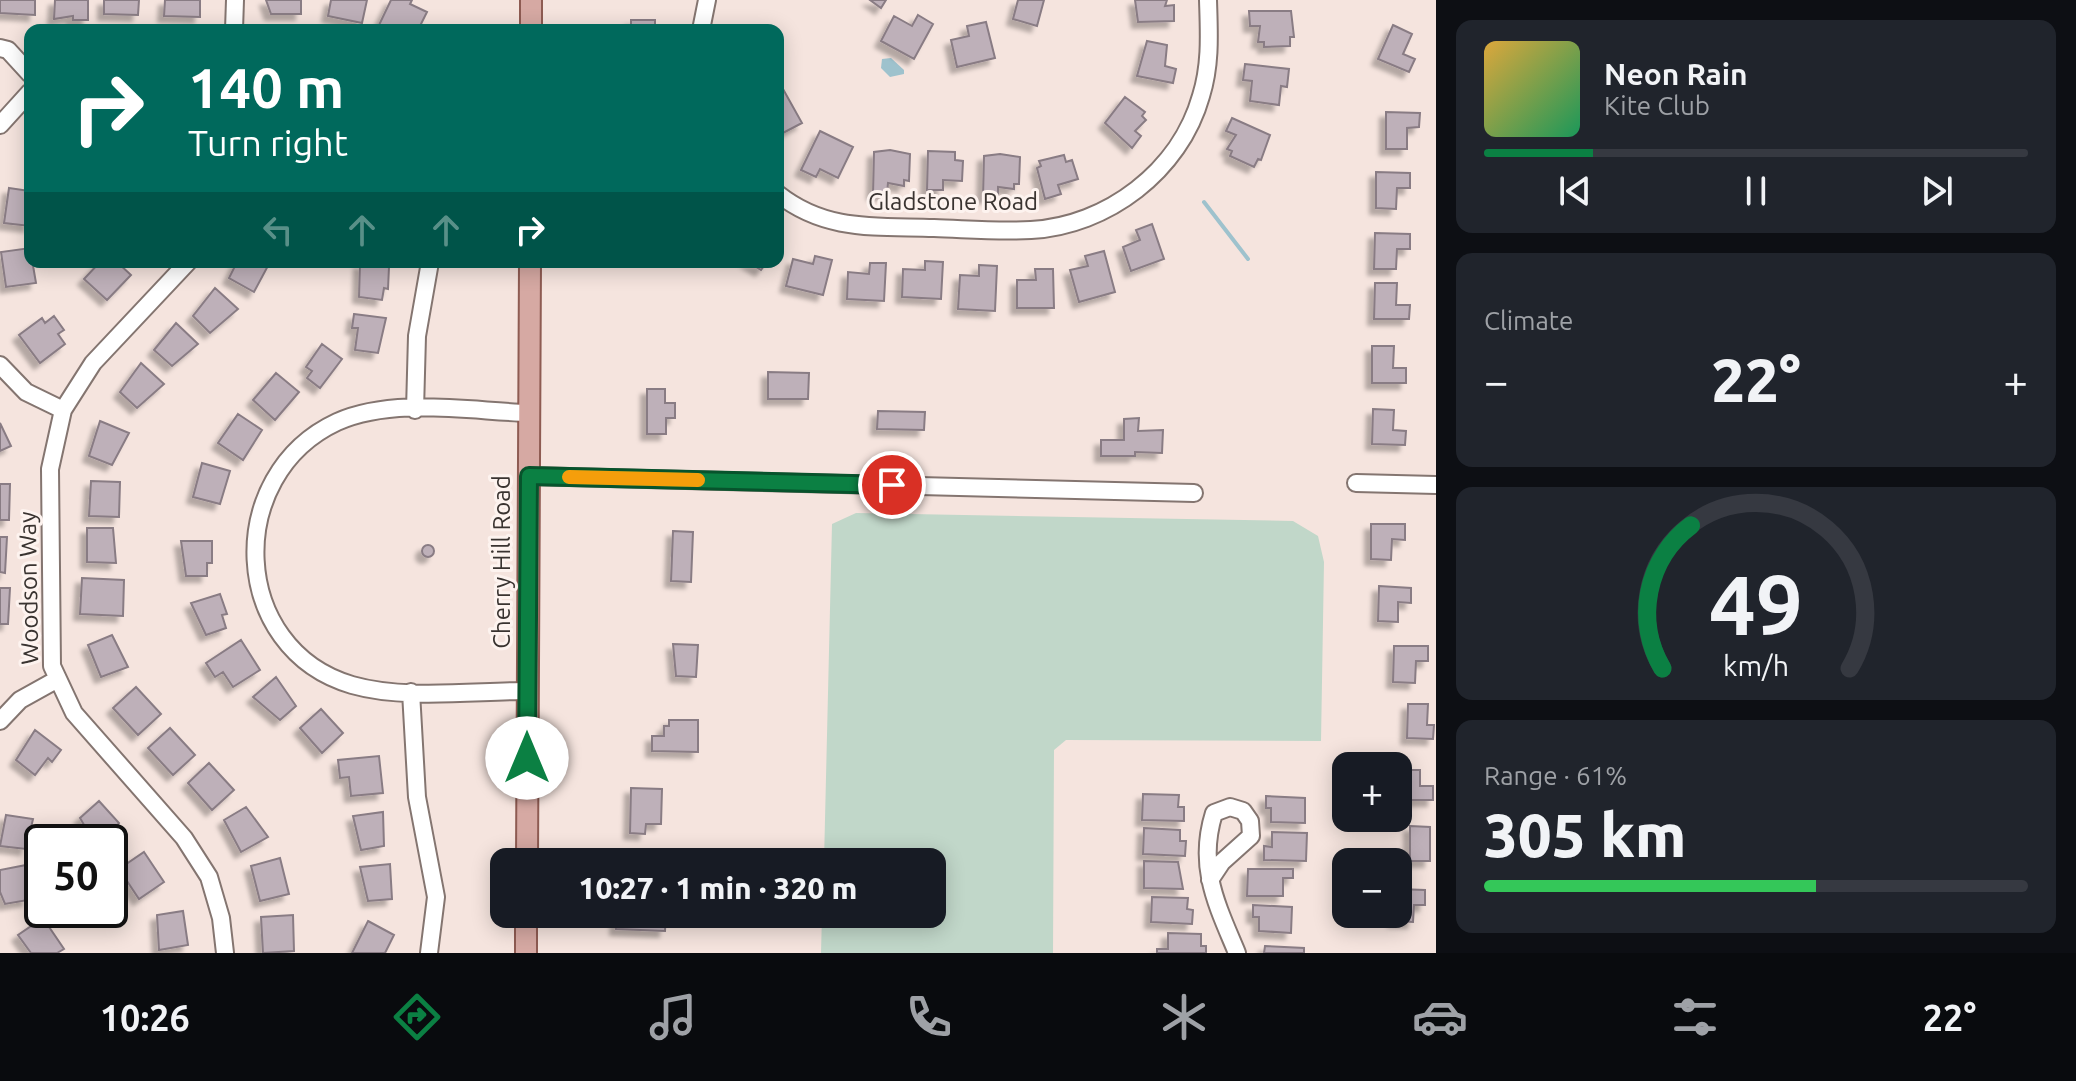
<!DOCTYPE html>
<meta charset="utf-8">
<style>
:root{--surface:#171b24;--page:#20242c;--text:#f1f3f6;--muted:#9ea1a6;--line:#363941;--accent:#0b8043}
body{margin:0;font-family:Ubuntu,sans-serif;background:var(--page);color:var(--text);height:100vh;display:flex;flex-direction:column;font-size:30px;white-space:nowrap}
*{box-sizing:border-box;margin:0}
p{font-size:26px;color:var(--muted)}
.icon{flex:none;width:44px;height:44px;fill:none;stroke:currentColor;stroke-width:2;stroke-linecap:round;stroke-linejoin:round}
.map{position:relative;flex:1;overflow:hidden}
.side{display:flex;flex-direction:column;gap:20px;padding:20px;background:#0d0f14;width:640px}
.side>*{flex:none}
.banner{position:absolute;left:24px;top:24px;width:760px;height:244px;border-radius:16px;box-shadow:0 4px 20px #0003;background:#00695c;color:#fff;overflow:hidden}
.fabs{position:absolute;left:1332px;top:752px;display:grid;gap:16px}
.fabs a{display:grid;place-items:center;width:80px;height:80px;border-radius:16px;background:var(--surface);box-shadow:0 4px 20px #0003;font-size:40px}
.speed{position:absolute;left:24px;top:824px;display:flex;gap:16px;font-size:40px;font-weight:700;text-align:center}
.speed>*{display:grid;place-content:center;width:104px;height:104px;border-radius:50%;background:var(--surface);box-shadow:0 4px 20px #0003;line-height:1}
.speed .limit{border:4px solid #111;border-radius:12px;background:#fff;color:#111}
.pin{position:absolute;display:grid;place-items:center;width:68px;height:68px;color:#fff;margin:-34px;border:4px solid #fff;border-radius:50%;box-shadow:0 2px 8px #0007}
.me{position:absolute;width:88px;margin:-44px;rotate:0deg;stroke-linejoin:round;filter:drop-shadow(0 0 6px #0008)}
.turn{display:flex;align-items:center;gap:28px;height:168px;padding:0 32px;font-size:36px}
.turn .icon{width:104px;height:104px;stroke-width:2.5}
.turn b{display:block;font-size:56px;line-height:68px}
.lanes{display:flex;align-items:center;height:76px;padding:0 32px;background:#0003;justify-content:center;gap:40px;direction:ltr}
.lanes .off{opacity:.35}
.big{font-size:60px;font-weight:800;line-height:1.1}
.side .card{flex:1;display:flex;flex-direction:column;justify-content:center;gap:12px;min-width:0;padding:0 28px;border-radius:16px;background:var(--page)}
.side .dial{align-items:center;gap:0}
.dial svg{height:208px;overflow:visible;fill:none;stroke:var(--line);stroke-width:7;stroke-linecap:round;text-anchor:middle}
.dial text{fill:var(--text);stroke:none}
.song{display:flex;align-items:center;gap:24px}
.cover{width:96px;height:96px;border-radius:12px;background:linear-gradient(135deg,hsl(40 70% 55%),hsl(150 70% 35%))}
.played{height:8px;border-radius:4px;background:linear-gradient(90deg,var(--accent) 20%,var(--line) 20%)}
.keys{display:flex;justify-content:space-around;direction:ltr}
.heat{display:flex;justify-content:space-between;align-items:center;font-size:44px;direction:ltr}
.charge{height:12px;border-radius:6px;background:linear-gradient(90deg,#34c759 61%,var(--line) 0)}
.trip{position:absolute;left:490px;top:848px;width:456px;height:80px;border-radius:16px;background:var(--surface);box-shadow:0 4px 20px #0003;font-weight:800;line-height:80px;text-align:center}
.dock{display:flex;height:128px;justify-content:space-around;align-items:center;background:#090b0e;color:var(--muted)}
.dock .icon{width:56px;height:56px}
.dock .on{color:var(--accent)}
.dock b{font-size:36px;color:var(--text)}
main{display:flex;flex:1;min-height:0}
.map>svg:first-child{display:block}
.green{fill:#c1d7c9}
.water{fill:#9ec2cd}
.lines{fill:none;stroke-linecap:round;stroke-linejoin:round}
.stream{stroke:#9ec2cd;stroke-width:4}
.building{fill:#beb0b9;stroke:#897c84;stroke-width:2;filter:url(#shadow)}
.minor-casing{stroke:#847570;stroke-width:20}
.major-casing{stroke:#8e5b52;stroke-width:24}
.minor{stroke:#fff;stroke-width:16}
.major{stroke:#d6a9a3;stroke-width:20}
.route-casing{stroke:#07532c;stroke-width:20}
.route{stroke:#0b8043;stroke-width:14}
.slow{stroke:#f59e0b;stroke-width:14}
.labels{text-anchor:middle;stroke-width:6;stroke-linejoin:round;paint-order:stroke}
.street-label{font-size:24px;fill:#393330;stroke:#fdf3ef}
</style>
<main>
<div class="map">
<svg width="1436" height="953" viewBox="0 0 1436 953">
<defs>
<filter id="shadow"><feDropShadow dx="-6" dy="6" stdDeviation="2" flood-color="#0004"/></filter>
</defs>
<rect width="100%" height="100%" fill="#f5e4de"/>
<path class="green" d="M856,513L1293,521L1318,536L1324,562L1321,741L1066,740L1054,750L1053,953H821L822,914H932V862H824L832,524Z"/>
<path class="water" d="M891,58L904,70V74L890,77L881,68L882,59Z"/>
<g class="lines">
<path class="stream" d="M1204,202L1248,259"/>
</g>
<path class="building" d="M0,0H35V15L0,13Z
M55,0H88V20H73V16L54,19Z
M104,0H139L138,15L104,14Z
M165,0H200V17L164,16Z
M266,0H301V14H271Z
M331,0H367L362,23L328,16Z
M391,0H412L410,4L427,12L418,30H389L379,25Z
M870,0H886L881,8Z
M1018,0H1044L1037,26L1013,19Z
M1135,0H1167L1165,6L1174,5V21L1138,22Z
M1249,11H1291L1294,37H1290V46L1264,47V42H1258L1260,26H1250Z
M918,15L933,24L914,59L881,41L894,16L912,26Z
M631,20H655V30H631Z
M986,22L995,58L957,67L951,40L969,36L967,26Z
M1393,25L1412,34L1403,54L1415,59L1409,72L1378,59Z
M1147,41L1167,45L1165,66L1176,69L1173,83L1137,76Z
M1245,64L1289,69L1287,87L1281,86L1279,105L1250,101L1252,81L1243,80Z
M783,89L802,123L779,135L778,92Z
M1125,97L1145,112L1142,116L1146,120L1135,131L1141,136L1132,148L1105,123Z
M1386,112L1420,113L1419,127L1407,128V149H1386Z
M1232,118L1270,135L1261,160L1258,159L1254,167L1230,156L1232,151L1227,149L1236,135L1226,131Z
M820,131L853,147L838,178L820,169L816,177L801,170Z
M890,150L910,154L909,181L904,180V186L888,183L887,194H873L874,152Z
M928,151L955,152V160L963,161L962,181L943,180V190H927Z
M1000,154L1020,157L1019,184H1014V189L998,187V197H983L984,156Z
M1064,155L1066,162L1072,160L1078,179L1058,185L1061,194L1045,199L1037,168L1041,166L1039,161Z
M1376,172L1410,173V188H1397L1396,209L1376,208Z
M9,188L30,191V226L4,223Z
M1152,224L1164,259L1131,271L1123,247L1140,240L1136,230Z
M1375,233L1410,234V249H1397L1396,269H1374Z
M30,248L36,283L6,287L1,252Z
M1104,251L1115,292L1079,302L1070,270L1088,266L1085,256Z
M815,256L832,260L823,295L786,286L793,259L813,264Z
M925,261L943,262L941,299L902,297L903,269L925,270Z
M100,262H117L131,275L107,300L84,279Z
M237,262H270L254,292L229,278Z
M748,262H767L761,270Z
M360,263L389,267L388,289L384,288L382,300L359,297Z
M870,263H886L884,301L847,299L848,272L869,274Z
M979,265L997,266L995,311L958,309L960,275L979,276Z
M1035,269H1053L1054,308H1017V280H1036Z
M1375,283H1397L1396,305H1410L1409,319H1374Z
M215,288L238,309L210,333L193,316Z
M354,314L386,318L378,353L355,350L358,328H352Z
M54,316L64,330L58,334L65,344L40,363L19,335L42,318L45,323Z
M176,323L198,344L172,366L154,350Z
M322,344L342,359L320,388L307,378L312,371L306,367Z
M1372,346H1394L1393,368H1406V383H1372Z
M141,363L164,384L137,408L120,392Z
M768,372L809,373L808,399H768Z
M276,373L299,392L275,420L253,400Z
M647,389H665V403H675V418H666V434H647Z
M1373,409L1394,410L1393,430L1406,431L1405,445L1372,444Z
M878,411L925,412L924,430L877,429Z
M238,414L262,430L243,460L218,443Z
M1139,418L1138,431L1163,430L1162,453L1135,452V456H1101V440H1124V419Z
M100,421L129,433L112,465L89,456Z
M0,423L11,446L0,451Z
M202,463L230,471L220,504L193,497Z
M91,481L120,482L119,517L89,516Z
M0,484H10L9,520H0Z
M1371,524H1405V540L1392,539L1391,560L1371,559Z
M87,528H113L116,563L87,562Z
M673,531L693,532L691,582L671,581Z
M0,537H7L5,573L0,572Z
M181,541H212V563H207V576H186Z
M422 551a6 6 0 1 1 12 0a6 6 0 1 1-12 0Z
M82,578L124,580L123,616L80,614Z
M1379,586L1411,588V603L1398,602V622L1378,621Z
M0,588H10L8,624H0Z
M220,594L227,614L222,615L226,628L206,635L191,603Z
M112,635L128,667L101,677L88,645Z
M241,640L260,670L233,687L223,672L215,677L206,663Z
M673,644L698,645L696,677L676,676Z
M1394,646H1428V661H1416L1415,683L1393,682Z
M276,677L296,706L280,720L253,697Z
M136,687L161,714L138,735L113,708Z
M1408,704H1428L1427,725H1434L1433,739L1407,738Z
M321,709L343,733L322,753L300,728Z
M669,720H698V752L652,751V736H664V726H669Z
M170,728L195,755L173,775L148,748Z
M35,730L61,750L52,762L48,758L35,775L16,760Z
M379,756L383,793L351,796L349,777L340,778L338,760Z
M209,763L234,790L212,810L188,783Z
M1401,770H1420V786H1433V800H1401Z
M631,788L662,789L661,824H646L645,834L630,833Z
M1143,794L1179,795L1178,807H1184V821L1142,820Z
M1266,796L1305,798V823L1271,822V808H1266Z
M99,801L119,823L105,842H94L80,818Z
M246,807L268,837L241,852L224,820Z
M383,812L384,846L361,850L353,816Z
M6,815L33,819L26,849L0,846Z
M1410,826L1430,827V861H1410Z
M1144,828L1180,830V841H1186L1185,856L1143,854Z
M1272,832L1307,833L1306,861L1264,860V846L1272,847Z
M144,852L164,882L139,899L119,869Z
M280,858L289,894L260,901L251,866Z
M1144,861L1178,862L1183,889L1144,888Z
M390,864L392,899L368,901L360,867Z
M26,865L28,900L5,904L0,892V870Z
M1248,869H1293V878H1283V896H1247Z
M1398,889L1425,890V905H1414L1413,922L1394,921V914H1398Z
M1152,897L1188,898L1187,909L1193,910L1192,924L1151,922Z
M1253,905L1292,907L1291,933L1259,931V917H1253Z
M183,911L188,945L159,950L157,915Z
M617,914H666L665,931L616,929Z
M293,915L294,951L263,953L261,917Z
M43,918L64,949L57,953H31L18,935Z
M368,921L394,935L385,953H352Z
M1168,933L1201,934V946H1206V953H1157V949H1168Z
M1265,946L1304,948V953H1264Z"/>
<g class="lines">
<g class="minor-casing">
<path id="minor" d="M234,30L235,0
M701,30L707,0
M0,48L8,50L30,74
M0,125L30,92
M778,194C826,232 876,226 934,228C966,229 999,232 1031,230C1107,226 1180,171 1201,96C1211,64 1209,33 1208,0
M188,262L93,363L63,410L50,469L52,666L74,713L184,838L209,877L221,918L225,953
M0,365L26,392L63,410
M415,410L417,336L430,262
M529,476L1194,493
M1356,483L1436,485
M528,691C474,691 404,700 352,685C229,649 223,475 337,422C393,397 469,411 529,413
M411,692L417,797L436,897L429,953
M0,721L20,700L56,680
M1210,880L1222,862L1251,836L1250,821L1243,811L1230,807L1214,813C1197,867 1217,905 1237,953"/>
</g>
<g class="major-casing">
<path id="major" d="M531,30V0
M527,862L530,262
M526,953V914"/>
</g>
<use href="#minor" class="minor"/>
<use href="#major" class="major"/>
</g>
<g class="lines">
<g class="route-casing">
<path id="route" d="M527,758L529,476L892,485"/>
</g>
<use href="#route" class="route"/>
<path class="slow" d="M569,477L698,480"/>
</g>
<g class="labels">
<g class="street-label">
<text x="953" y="210">Gladstone Road</text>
<text transform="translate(502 562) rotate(-90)" y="8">Cherry Hill Road</text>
<text transform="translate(29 588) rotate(-91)" y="8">Woodson Way</text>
</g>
</g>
</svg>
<div class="fabs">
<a>+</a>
<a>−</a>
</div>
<div class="speed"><div class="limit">50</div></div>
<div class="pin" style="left:892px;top:485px;background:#d93025"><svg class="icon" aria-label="arrive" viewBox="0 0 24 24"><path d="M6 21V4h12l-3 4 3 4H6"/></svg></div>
<svg class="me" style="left:527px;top:758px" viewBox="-20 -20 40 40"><circle r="19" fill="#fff"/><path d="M0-13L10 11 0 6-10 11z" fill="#0b8043"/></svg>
<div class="trip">10:27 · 1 min · 320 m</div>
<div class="banner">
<div class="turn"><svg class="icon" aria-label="right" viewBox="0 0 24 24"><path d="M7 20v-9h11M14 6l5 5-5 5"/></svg><div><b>140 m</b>Turn right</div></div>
<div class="lanes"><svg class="icon off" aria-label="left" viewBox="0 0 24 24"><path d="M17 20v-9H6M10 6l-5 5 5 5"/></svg><svg class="icon off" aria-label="ahead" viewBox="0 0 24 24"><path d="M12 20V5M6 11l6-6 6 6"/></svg><svg class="icon off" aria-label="ahead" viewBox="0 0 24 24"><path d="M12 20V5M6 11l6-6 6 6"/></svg><svg class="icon" aria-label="right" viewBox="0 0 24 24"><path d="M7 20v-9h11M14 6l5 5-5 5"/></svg></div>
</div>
</div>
<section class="side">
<div class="card">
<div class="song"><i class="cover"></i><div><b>Neon Rain</b><p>Kite Club</p></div></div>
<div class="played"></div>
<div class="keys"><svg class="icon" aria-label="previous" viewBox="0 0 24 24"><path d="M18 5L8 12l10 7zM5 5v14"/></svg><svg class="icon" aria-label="pause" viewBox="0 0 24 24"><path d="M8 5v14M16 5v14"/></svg><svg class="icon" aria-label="next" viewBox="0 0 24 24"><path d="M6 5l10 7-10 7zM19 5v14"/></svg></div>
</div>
<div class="card"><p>Climate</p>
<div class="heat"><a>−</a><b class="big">22°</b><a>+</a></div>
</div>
<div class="card dial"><svg viewBox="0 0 100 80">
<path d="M14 69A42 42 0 1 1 86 69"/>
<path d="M14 69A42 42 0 0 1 25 14" stroke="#0b8043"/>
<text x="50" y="56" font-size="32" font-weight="700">49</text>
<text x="50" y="72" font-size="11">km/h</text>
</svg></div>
<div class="card"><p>Range · 61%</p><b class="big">305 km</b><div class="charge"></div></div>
</section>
</main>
<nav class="dock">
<b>10:26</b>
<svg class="icon on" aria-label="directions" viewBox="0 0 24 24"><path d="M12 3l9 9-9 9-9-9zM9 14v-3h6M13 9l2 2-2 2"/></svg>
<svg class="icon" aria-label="music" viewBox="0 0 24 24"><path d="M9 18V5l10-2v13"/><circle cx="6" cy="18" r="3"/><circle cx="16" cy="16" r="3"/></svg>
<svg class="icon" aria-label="phone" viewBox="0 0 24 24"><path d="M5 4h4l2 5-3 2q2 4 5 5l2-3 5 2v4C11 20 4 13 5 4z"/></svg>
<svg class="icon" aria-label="climate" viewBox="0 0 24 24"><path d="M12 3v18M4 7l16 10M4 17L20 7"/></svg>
<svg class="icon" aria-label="car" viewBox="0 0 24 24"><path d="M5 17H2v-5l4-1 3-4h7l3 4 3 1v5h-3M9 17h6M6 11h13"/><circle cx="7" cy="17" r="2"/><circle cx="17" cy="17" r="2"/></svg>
<svg class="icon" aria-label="filters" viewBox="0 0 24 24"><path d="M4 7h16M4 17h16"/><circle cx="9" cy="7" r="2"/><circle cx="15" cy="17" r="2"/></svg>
<b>22°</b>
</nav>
